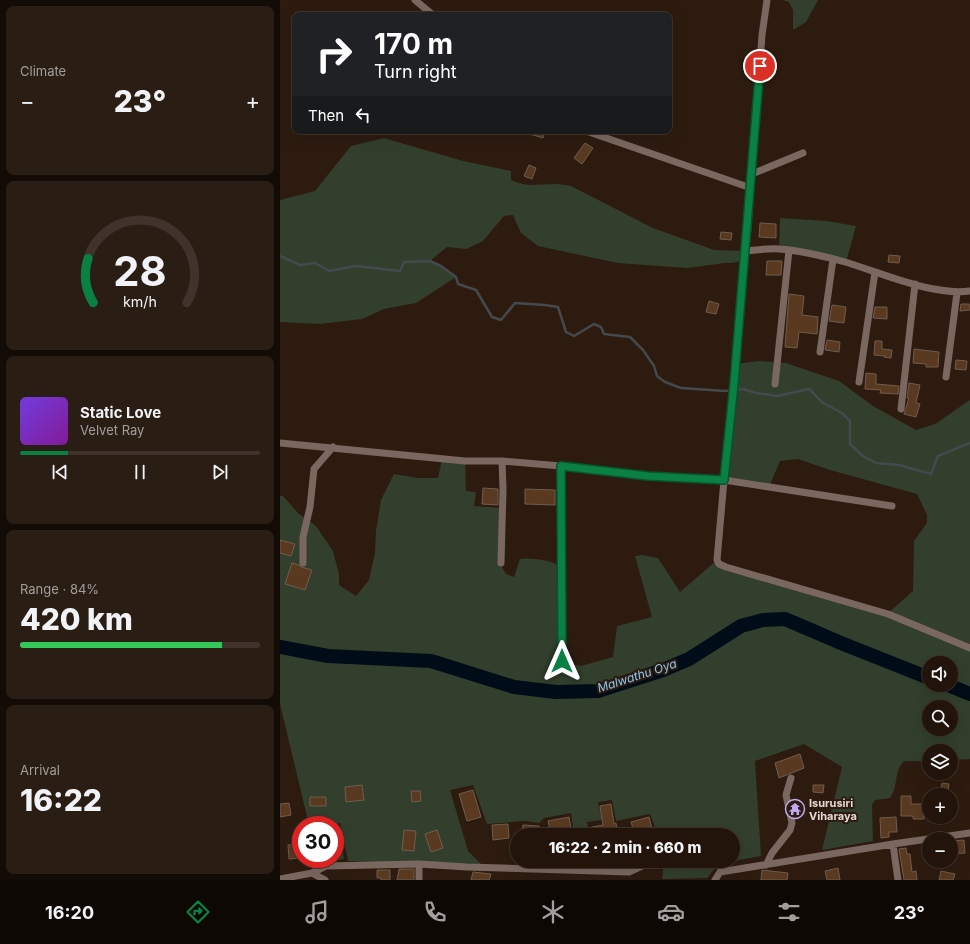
<!DOCTYPE html>
<meta charset="utf-8">
<style>
:root{--surface:#22140b;--page:#2a1d14;--text:#f1f3f6;--muted:#a29e9d;--line:#3f332c;--accent:#0b8043}
body{margin:0;font-family:Inter,sans-serif;background:var(--page);color:var(--text);height:100vh;display:flex;flex-direction:column;font-size:15px;white-space:nowrap}
*{box-sizing:border-box;margin:0}
p{font-size:13px;color:var(--muted)}
.icon{flex:none;width:22px;height:22px;fill:none;stroke:currentColor;stroke-width:2;stroke-linecap:round;stroke-linejoin:round}
.map{position:relative;flex:1;overflow:hidden}
.details{display:flex;flex-direction:column;gap:6px;padding:6px;background:#130b06;width:280px}
.details>*{flex:none}
.top-card{position:absolute;left:12px;top:12px;width:380px;height:122px;border-radius:8px;box-shadow:0 4px 16px #0002,0 0 0 1px var(--line);background:#202124;color:#fff;overflow:hidden}
.tools{position:absolute;left:642px;top:656px;display:grid;gap:8px}
.tools a{display:grid;place-items:center;width:36px;height:36px;border-radius:50%;background:var(--surface);box-shadow:0 4px 16px #0002,0 0 0 1px var(--line);font-size:20px}
.speed{position:absolute;left:12px;top:816px;display:flex;gap:8px;font-size:20px;font-weight:700;text-align:center}
.speed>*{display:grid;place-content:center;width:52px;height:52px;border-radius:50%;background:var(--surface);box-shadow:0 4px 16px #0002,0 0 0 1px var(--line);line-height:1}
.speed .limit{border:6px solid #d22;background:#fff;color:#111}
.pin{position:absolute;display:grid;place-items:center;width:34px;height:34px;color:#fff;margin:-17px;border:2px solid #fff;border-radius:50%;box-shadow:0 1px 4px #0007}
.me{position:absolute;width:44px;margin:-22px;rotate:0deg;stroke-linejoin:round;filter:drop-shadow(0 0 3px #0008)}
.turn{display:flex;align-items:center;gap:14px;height:84px;padding:0 16px;font-size:18px}
.turn .icon{width:52px;height:52px;stroke-width:2.5}
.turn b{display:block;font-size:28px;line-height:34px}
.then{display:flex;align-items:center;height:38px;padding:0 16px;background:#0003;gap:8px;font-size:15px}
.big{font-size:30px;font-weight:800;line-height:1.1}
.details .card{flex:1;display:flex;flex-direction:column;justify-content:center;gap:6px;min-width:0;padding:0 14px;border-radius:8px;background:var(--page)}
.details .dial{align-items:center;gap:0}
.dial svg{height:104px;overflow:visible;fill:none;stroke:var(--line);stroke-width:7;stroke-linecap:round;text-anchor:middle}
.dial text{fill:var(--text);stroke:none}
.song{display:flex;align-items:center;gap:12px}
.cover{width:48px;height:48px;border-radius:6px;background:linear-gradient(135deg,hsl(260 70% 55%),hsl(290 70% 35%))}
.played{height:4px;border-radius:2px;background:linear-gradient(90deg,var(--accent) 20%,var(--line) 20%)}
.keys{display:flex;justify-content:space-around;direction:ltr}
.heat{display:flex;justify-content:space-between;align-items:center;font-size:22px;direction:ltr}
.charge{height:6px;border-radius:3px;background:linear-gradient(90deg,#34c759 84%,var(--line) 0)}
.trip{position:absolute;left:230px;top:828px;width:230px;height:40px;border-radius:20px;background:var(--surface);box-shadow:0 4px 16px #0002,0 0 0 1px var(--line);font-weight:800;line-height:40px;text-align:center}
.tab-bar{display:flex;height:64px;justify-content:space-around;align-items:center;background:#0e0804;color:var(--muted)}
.tab-bar .icon{width:28px;height:28px}
.tab-bar .current{color:var(--accent)}
.tab-bar b{font-size:18px;color:var(--text)}
main{display:flex;flex:1;min-height:0}
.map>svg:first-child{display:block}
.green{fill:#323f2c;fill-rule:evenodd}
.lines{fill:none;stroke-linecap:round;stroke-linejoin:round}
.stream{stroke:#44494e;stroke-width:2.5}
.river{stroke:#000c17;stroke-width:14}
.building{fill:#593a21;stroke:#705c4d}
.minor{stroke:#7a6860;stroke-width:7}
.route-casing{stroke:#07532c;stroke-width:10}
.route{stroke:#0b8043;stroke-width:7}
.labels{text-anchor:middle;stroke-width:4;stroke-linejoin:round;paint-order:stroke}
.poi-label{font-size:11px;font-weight:bold;fill:#e4d8d0;stroke:#2d1b0f;text-anchor:start}
.water-label{font-size:12px;font-style:italic;fill:#88c7f2;stroke:#2d1b0f}
</style>
<main>
<section class="details">
<div class="card"><p>Climate</p>
<div class="heat"><a>−</a><b class="big">23°</b><a>+</a></div>
</div>
<div class="card dial"><svg viewBox="0 0 100 80">
<path d="M14 69A42 42 0 1 1 86 69"/>
<path d="M14 69A42 42 0 0 1 10 35" stroke="#0b8043"/>
<text x="50" y="56" font-size="32" font-weight="700">28</text>
<text x="50" y="72" font-size="11">km/h</text>
</svg></div>
<div class="card">
<div class="song"><i class="cover"></i><div><b>Static Love</b><p>Velvet Ray</p></div></div>
<div class="played"></div>
<div class="keys"><svg class="icon" aria-label="previous" viewBox="0 0 24 24"><path d="M18 5L8 12l10 7zM5 5v14"/></svg><svg class="icon" aria-label="pause" viewBox="0 0 24 24"><path d="M8 5v14M16 5v14"/></svg><svg class="icon" aria-label="next" viewBox="0 0 24 24"><path d="M6 5l10 7-10 7zM19 5v14"/></svg></div>
</div>
<div class="card"><p>Range · 84%</p><b class="big">420 km</b><div class="charge"></div></div>
<div class="card"><p>Arrival</p><b class="big">16:22</b></div>
</section>
<div class="map">
<svg width="690" height="880" viewBox="0 0 690 880">
<rect width="100%" height="100%" fill="#2d1b0f"/>
<path class="green" d="M503,0H538L526,22L513,30V10L509,2Z
M104,138L183,161L231,171V180C248,188 259,184 275,184C281,184 286,185 291,186L373,228L434,250L465,251V260L452,263H445L407,268L338,263L258,246L241,233L233,215L224,216L203,241L186,249L167,247L150,261L161,266L176,277L136,303L104,309L82,319L40,324L0,322V200L35,191L71,146Z
M500,218L547,221L576,226L566,262L499,249Z
M479,361L506,363L559,381L593,406L636,430L655,424L690,400V759L671,760V751H649V761H624C613,772 619,786 610,798L595,800L592,805L593,841L542,850L562,767L524,744L475,761L481,856L453,861V835H378L370,814L336,821L332,800L318,802L322,820L307,822L309,835H294L291,813L264,818L259,823L244,821L207,824L193,785L170,790L188,851L202,865L68,861L60,823L50,825H29L0,704V496H3L18,513L36,526L53,551L59,574V585L76,596L89,580L95,553L96,531L101,500L114,474L138,478H158L162,459L185,461L186,491L196,492L194,506L221,508L220,564L226,574L234,577L240,559C249,557 272,560 279,566L283,647L287,663L301,666L333,657L337,626L372,617L355,556L362,555L378,558L400,592L437,560L439,564L607,614L633,591L634,541L647,523V515L637,494L550,470L518,459L500,461L489,487L444,480L455,364ZM649,663H671V685H649ZM649,707H671V729H649Z
M58,826L64,859L38,864L37,859H55V827Z
M384,861H450L439,863L427,878L382,879Z"/>
<g class="lines">
<path class="stream" d="M0,256L20,265L35,263L49,271L76,266L120,271L124,262L150,261L161,266L176,277L178,284L196,290L212,317L221,320L235,303L265,305L278,307L286,332L294,336L314,324L321,327L324,334L350,337L363,350L374,366L377,376L385,382L401,388L445,391L463,389L476,393L497,396L529,389L543,403L562,413L570,421V444L583,456L596,463L619,465L651,474L658,456L690,443"/>
<path class="river" d="M0,647L48,656L151,661L234,687L276,692L318,691L383,670L409,659L461,626L483,620L505,619L561,643L649,678
M668,685L690,694"/>
</g>
<path class="building" d="M246,131H265L263,138L246,133Z
M305,143L313,148L302,164L294,158Z
M249,165L256,168L252,179L244,176Z
M480,223L496,224V238L479,237Z
M441,232L452,233L451,240L440,239Z
M609,255L620,256L619,263L608,262Z
M487,261H502L501,275H486Z
M509,294L524,296L522,315L538,317L537,334L519,332L517,348L505,347Z
M429,301L439,304L436,314L426,312Z
M681,304H689L690,310L680,311Z
M552,305L566,307L564,323L549,321Z
M595,307H607V319L593,318Z
M547,340L560,342L559,352L545,350Z
M595,341H602V349L612,350L611,358L604,357L605,356L594,355Z
M634,349L659,352L658,367H646V364L633,363Z
M676,360L687,361L686,370L675,369Z
M586,373L596,374V384L619,386L618,394L600,393L601,390L585,389Z
M629,383L640,385L636,403L640,404L636,417L624,414L629,398H627Z
M203,488L218,489V505L202,504Z
M245,489L275,490V505L245,504Z
M0,540L15,544L11,556L0,553Z
M12,563L19,565L21,567L32,570L25,590L5,584Z
M520,754L524,768L499,778L495,763Z
M662,783L669,784L667,795H660Z
M82,785L84,800L66,802L65,787Z
M533,785H544L543,793L533,792Z
M193,790L201,817L187,821L179,794Z
M131,791H140L141,801L132,802Z
M621,796H631V804H644V819H633V816H621Z
M30,797H46V806H30Z
M9,803L11,815L0,817V804Z
M331,804L334,824L336,823L338,835H313L312,827L323,825L320,806Z
M289,817L292,834L271,835L268,821Z
M369,817L373,832L361,835H355L351,822Z
M616,817L617,832H609V837L601,838L600,818Z
M228,824L229,838L213,840L212,825Z
M243,825L259,826V835H242Z
M124,830L136,831L134,851L122,850Z
M157,830L163,848L151,852L145,834Z
M684,840L685,853L671,854V841Z
M21,844V858L9,859L8,845Z
M626,848L627,854H630L632,872L636,871L637,880H624L619,849Z
M558,868L560,880H547L545,871Z
M119,869H134V880H117Z
M97,870H110V880H101V878H97Z
M482,870L508,873L507,880H481Z
M661,871L675,874L673,880H659Z
M193,872L211,874L209,880H191Z"/>
<g class="lines">
<path class="minor" d="M135,0L153,15
M487,0L482,35L468,228L454,384L444,480L437,560L439,564L446,567L608,614L690,648
M306,131L471,188
M472,174L523,153
M465,251C476,250 488,248 499,249C517,250 548,257 565,262C602,273 652,296 690,291
M540,352L553,259
M666,377L677,293
M579,382L595,272
M495,384L509,250
M621,409L635,284
M0,443L185,461H222L281,466L368,476L444,480L612,506
M281,466L282,661
M23,563V537L30,507L34,469L53,447
M221,563L223,489L222,461
M613,844L618,880
M486,865L492,853L510,830L512,823L506,795L511,778
M32,873L46,866L139,864L187,867L349,872L362,866
M0,879L32,873L45,880
M139,880V864
M435,880L440,872L613,844L690,833"/>
</g>
<g class="lines">
<g class="route-casing">
<path id="route" d="M282,661L281,466L368,476L444,480L454,384L480,66"/>
</g>
<use href="#route" class="route"/>
</g>
<defs>
<g id="temple-ring" transform="scale(1)"><circle r="9.5" fill="#2d1b0f" stroke="#c0a8f3" stroke-width="1.5"/><path d="M0-6L5-2H3V0L6.5 2.5H4V6H1.5V3h-3V6H-4V2.5H-6.5L-3 0V-2H-5Z" fill="#c0a8f3"/></g>
</defs>
<g fill-rule="evenodd">
<use href="#temple-ring" x="515" y="809"/>
</g>
<g class="labels">
<g class="poi-label">
<text x="529" y="807">Isurusiri<tspan x="529" dy="13">Viharaya</tspan></text>
</g>
<g class="water-label">
<text transform="translate(357 676) rotate(-18)" y="4">Malwathu Oya</text>
</g>
</g>
</svg>
<div class="tools">
<a><svg class="icon" aria-label="sound" viewBox="0 0 24 24"><path d="M4 9h4l5-4v14l-5-4H4zM17 9q2 3 0 6"/></svg></a>
<a><svg class="icon" aria-label="search" viewBox="0 0 24 24"><circle cx="10" cy="10" r="6"/><path d="M15 15l6 6"/></svg></a>
<a><svg class="icon" aria-label="layers" viewBox="0 0 24 24"><path d="M12 4l9 5-9 5-9-5zM3 14l9 5 9-5"/></svg></a>
<a>+</a>
<a>−</a>
</div>
<div class="speed"><div class="limit">30</div></div>
<div class="pin" style="left:480px;top:66px;background:#d93025"><svg class="icon" aria-label="arrive" viewBox="0 0 24 24"><path d="M6 21V4h12l-3 4 3 4H6"/></svg></div>
<svg class="me" style="left:282px;top:661px" viewBox="-20 -20 40 40"><path d="M0-17L14 15 0 8-14 15z" fill="#0b8043" stroke="#fff" stroke-width="4"/></svg>
<div class="trip">16:22 · 2 min · 660 m</div>
<div class="top-card">
<div class="turn"><svg class="icon" aria-label="right" viewBox="0 0 24 24"><path d="M7 20v-9h11M14 6l5 5-5 5"/></svg><div><b>170 m</b>Turn right</div></div>
<div class="then">Then<svg class="icon" aria-label="left" viewBox="0 0 24 24"><path d="M17 20v-9H6M10 6l-5 5 5 5"/></svg></div>
</div>
</div>
</main>
<nav class="tab-bar">
<b>16:20</b>
<svg class="icon current" aria-label="directions" viewBox="0 0 24 24"><path d="M12 3l9 9-9 9-9-9zM9 14v-3h6M13 9l2 2-2 2"/></svg>
<svg class="icon" aria-label="music" viewBox="0 0 24 24"><path d="M9 18V5l10-2v13"/><circle cx="6" cy="18" r="3"/><circle cx="16" cy="16" r="3"/></svg>
<svg class="icon" aria-label="phone" viewBox="0 0 24 24"><path d="M5 4h4l2 5-3 2q2 4 5 5l2-3 5 2v4C11 20 4 13 5 4z"/></svg>
<svg class="icon" aria-label="climate" viewBox="0 0 24 24"><path d="M12 3v18M4 7l16 10M4 17L20 7"/></svg>
<svg class="icon" aria-label="car" viewBox="0 0 24 24"><path d="M5 17H2v-5l4-1 3-4h7l3 4 3 1v5h-3M9 17h6M6 11h13"/><circle cx="7" cy="17" r="2"/><circle cx="17" cy="17" r="2"/></svg>
<svg class="icon" aria-label="filters" viewBox="0 0 24 24"><path d="M4 7h16M4 17h16"/><circle cx="9" cy="7" r="2"/><circle cx="15" cy="17" r="2"/></svg>
<b>23°</b>
</nav>
